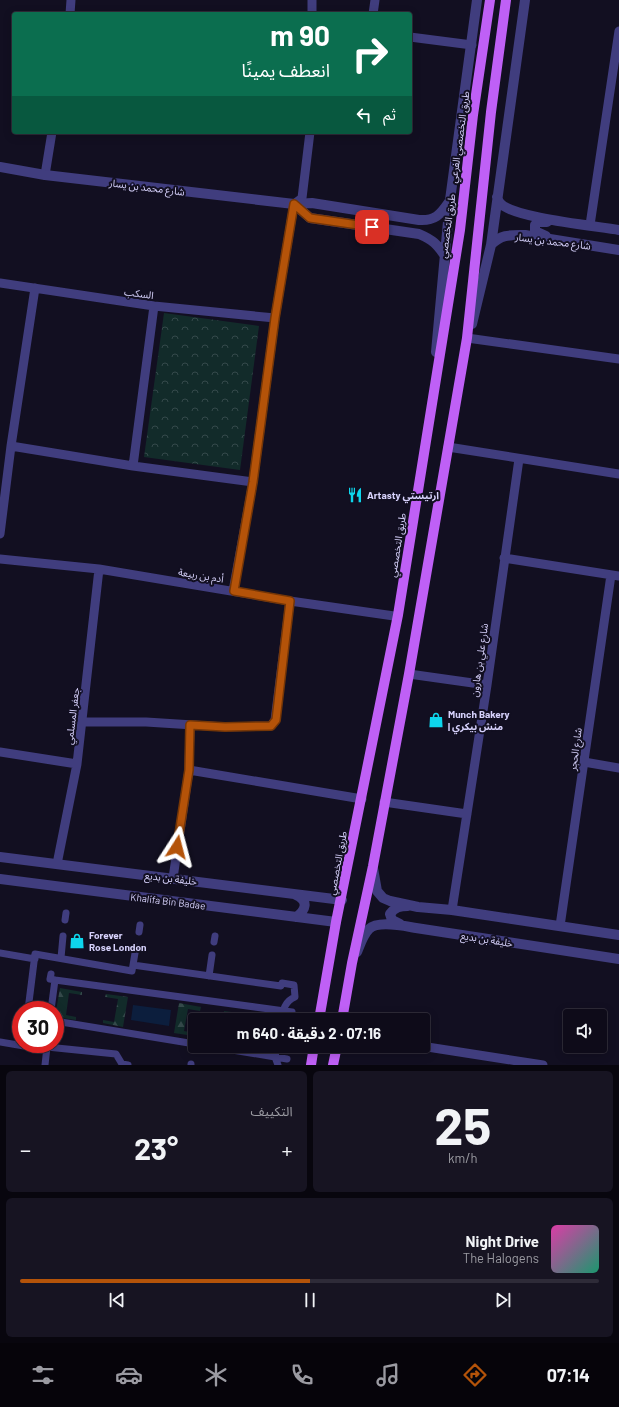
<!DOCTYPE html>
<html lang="ar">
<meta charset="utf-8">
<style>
:root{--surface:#0e0b19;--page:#171422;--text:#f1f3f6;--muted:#9b9ba2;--line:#2e2b38;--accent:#b45309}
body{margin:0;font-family:Barlow,"Noto Sans Arabic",sans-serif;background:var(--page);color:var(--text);direction:rtl;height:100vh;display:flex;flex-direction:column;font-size:15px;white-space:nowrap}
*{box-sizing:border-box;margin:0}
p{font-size:13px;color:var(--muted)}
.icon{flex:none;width:22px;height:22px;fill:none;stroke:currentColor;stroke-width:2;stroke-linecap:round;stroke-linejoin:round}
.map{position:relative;height:1065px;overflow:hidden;direction:ltr}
.side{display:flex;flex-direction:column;gap:6px;padding:6px;background:#08060e;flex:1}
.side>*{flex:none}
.hud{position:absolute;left:12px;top:12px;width:400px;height:122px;border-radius:4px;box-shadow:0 2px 10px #0003,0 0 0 1px var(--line);direction:rtl;background:#0b6e4f;color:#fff;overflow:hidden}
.buttons{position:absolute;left:563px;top:1009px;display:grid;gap:8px}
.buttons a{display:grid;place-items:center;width:44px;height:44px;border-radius:4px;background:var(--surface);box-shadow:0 2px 10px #0003,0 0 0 1px var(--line);font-size:20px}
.speed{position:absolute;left:12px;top:1001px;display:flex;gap:8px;font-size:20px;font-weight:700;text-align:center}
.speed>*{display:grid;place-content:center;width:52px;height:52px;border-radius:50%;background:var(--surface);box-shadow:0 2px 10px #0003,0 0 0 1px var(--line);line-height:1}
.speed .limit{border:6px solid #d22;background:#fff;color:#111}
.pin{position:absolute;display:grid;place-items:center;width:34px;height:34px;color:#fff;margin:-17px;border-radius:8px;box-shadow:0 2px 6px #0006}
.me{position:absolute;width:44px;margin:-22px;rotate:9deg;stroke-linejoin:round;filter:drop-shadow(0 0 3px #0008)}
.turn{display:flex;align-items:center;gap:14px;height:84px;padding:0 16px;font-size:18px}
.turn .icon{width:52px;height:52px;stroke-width:2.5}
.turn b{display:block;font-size:28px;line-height:34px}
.then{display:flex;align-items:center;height:38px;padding:0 16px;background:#0003;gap:8px;font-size:15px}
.big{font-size:30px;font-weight:700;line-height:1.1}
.side .card{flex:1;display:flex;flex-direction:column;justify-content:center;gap:6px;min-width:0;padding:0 14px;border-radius:6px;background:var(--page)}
.side .dial{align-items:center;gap:0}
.dial b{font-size:52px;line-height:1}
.song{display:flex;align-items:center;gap:12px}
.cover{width:48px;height:48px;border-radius:6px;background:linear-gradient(135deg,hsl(320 70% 55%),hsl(160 70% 35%))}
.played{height:4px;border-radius:2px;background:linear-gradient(90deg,var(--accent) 50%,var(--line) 50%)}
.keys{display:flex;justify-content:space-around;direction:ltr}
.heat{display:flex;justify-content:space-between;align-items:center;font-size:22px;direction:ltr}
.side .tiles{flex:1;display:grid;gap:6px;grid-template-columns:1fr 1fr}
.card:last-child{grid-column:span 2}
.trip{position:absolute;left:188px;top:1013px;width:242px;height:40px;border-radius:4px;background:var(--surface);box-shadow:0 2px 10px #0003,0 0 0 1px var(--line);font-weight:700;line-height:40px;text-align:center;direction:rtl}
.tab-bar{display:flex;height:64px;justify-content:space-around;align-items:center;background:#06040a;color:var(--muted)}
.tab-bar .icon{width:28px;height:28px}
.tab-bar .current{color:var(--accent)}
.tab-bar b{font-size:18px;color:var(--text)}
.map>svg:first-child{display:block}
.forest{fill:url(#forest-firs)}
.park{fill:url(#park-crowns)}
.water{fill:#0c1e3d}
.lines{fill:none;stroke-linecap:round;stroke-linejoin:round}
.pedestrian{stroke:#403d7e;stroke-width:7}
.minor{stroke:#403d7e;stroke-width:9}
.tertiary{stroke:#403d7e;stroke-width:10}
.primary{stroke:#bf60f6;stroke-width:10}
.route-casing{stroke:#753606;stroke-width:10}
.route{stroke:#b45309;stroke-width:7}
.labels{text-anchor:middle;stroke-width:4;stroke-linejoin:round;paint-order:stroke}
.street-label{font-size:10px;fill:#d7d2fc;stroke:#120f21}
.poi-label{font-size:10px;font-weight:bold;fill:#d7d2fc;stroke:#120f21;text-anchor:start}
</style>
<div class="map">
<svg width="619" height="1065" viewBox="0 0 619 1065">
<defs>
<pattern id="forest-firs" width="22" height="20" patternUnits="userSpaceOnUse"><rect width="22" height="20" fill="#122b2a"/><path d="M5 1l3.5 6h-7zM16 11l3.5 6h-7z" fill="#34494a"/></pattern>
<pattern id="park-crowns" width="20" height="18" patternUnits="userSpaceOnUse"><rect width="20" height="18" fill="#122b2a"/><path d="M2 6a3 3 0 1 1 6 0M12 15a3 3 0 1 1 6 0" fill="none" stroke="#34494a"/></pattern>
</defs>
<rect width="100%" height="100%" fill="#120f21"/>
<path class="forest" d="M60,988L82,992V995L69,993L66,1015L76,1017V1020L55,1017Z
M106,994L128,997L123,1027L103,1023V1020L114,1022L118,999L105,997Z
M179,1003L201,1007L200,1011L188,1009L184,1031L195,1033L194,1036L174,1033Z
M224,1011L246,1014L245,1020H236V1016L224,1014Z"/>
<path class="park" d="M164,313L259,326L240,470L144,457Z"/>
<path class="water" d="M133,1005L171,1010L169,1026L131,1020Z"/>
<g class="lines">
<path class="pedestrian" d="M65,920L66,913
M139,932L140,925
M214,942L215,936
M0,953L35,959
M61,958L63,936
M133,965L136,947
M51,974L50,979L55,980
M209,976L212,955
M28,1010L35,954L132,971L133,965L281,986L282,983L294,985L295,997C285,1001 283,1010 281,1020
M51,1010L55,980L292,1012
M55,1021L195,1044
M0,1042L24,1046
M24,1044V1046L41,1050L47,1047L116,1054L122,1064L128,1065
M208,1046L287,1059
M277,1046L275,1057L278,1065
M45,1065L47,1047
M191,1065V1064"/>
<path class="minor" d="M70,14L71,0
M312,14V0
M373,14L375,0
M410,37L472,45
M45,175L52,132
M590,225L619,31
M0,283L154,306L275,318
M467,338L619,359
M11,446L133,466L253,482
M448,447L619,474
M133,466L154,306
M0,534L11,446L35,288
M504,558L619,576
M0,559L99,569L290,601L394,616L398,615
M233,591L253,482L275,318L294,204L302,198L310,132
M409,674L487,685
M82,722H146L225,727L271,726L275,720L290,601
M0,752L77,764
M584,762L619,768
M189,770L362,799
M384,802L467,814
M57,864L77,764L99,569
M173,878L189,770L190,725
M452,910L487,685L519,459
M560,926L611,575
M421,1046L543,1065"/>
<path class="tertiary" d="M0,167L45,175L294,204L310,218L419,234C433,240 437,244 445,256
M497,197C498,199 498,201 500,203C512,218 597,226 619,230
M294,204L312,203L419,220C435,221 440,215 449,202
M546,236L535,231V225L538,222H547
M491,245C501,234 511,235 525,235L619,250
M472,324L491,245L525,0
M436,352L450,200L477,0
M0,857L342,900
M373,868L377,891L383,898L390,901L418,907L452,910L619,935
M0,879L336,922
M296,895C309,901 306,910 296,917
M400,924L392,920L390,914C395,907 400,906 408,906
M357,952C360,945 363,935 369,929C378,920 404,926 416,928L619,959"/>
<path class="primary" d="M319,1020L336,922L398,615L460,230L473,115L490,0
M342,1020L352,963L373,866L409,674L467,338L491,112L506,0
M311,1065L314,1046
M333,1065L337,1046"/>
</g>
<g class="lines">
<g class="route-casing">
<path id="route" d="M177,847L189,770L190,725L225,727L271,726L276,720L290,601L234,591L253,482L275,318L294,204L310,218L372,227"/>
</g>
<use href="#route" class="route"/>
</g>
<defs>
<g id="restaurant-bare" transform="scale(1.2)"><path d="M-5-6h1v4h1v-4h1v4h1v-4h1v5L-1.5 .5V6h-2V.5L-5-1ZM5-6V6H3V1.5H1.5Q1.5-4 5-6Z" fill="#0ed5ec" stroke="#120f21" stroke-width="2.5" paint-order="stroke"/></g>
<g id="shop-bare" transform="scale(1.2)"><path d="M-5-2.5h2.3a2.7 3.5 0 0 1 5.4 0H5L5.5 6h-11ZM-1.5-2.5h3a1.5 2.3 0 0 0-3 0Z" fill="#0ed5ec" stroke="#120f21" stroke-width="2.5" paint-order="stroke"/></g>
</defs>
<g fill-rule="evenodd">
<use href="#restaurant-bare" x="355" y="495"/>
<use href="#shop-bare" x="436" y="720"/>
<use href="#shop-bare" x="77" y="941"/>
</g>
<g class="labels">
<g class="street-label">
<text transform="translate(459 137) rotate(-82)" y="4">طريق التخصصي الفرعي</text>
<text transform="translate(147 187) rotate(7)" y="4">شارع محمد بن يسار</text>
<text transform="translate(447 226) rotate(-82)" y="4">طريق التخصصي</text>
<text transform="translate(553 241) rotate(7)" y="4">شارع محمد بن يسار</text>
<text transform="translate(139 293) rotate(8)" y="4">السكب</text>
<text transform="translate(397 545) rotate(-81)" y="4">طريق التخصصي</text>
<text transform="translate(201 575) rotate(9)" y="4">أدم بن ربيعة</text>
<text transform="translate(479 660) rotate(-82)" y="4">شارع علي بن هارون</text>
<text transform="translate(72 716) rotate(-83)" y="4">جعفر المسلمي</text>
<text transform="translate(575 749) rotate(-82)" y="4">شارع الحجر</text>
<text transform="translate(337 863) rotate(-79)" y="4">طريق التخصصي</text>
<text transform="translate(171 878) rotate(7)" y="4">خليفة بن بديع</text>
<text transform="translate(168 901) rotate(7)" y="4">Khalifa Bin Badae</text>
<text transform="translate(487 939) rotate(9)" y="4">خليفة بن بديع</text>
</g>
<g class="poi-label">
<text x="367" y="499">Artasty ارتيستي</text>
<text x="448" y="718">Munch Bakery<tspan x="448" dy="12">| منش بيكري</tspan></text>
<text x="89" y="939">Forever<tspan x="89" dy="12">Rose London</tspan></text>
</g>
</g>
</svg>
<div class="buttons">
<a><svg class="icon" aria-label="sound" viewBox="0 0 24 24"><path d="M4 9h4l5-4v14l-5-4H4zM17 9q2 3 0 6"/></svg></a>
</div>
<div class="speed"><div class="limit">30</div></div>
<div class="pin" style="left:372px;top:227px;background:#d93025"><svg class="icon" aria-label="arrive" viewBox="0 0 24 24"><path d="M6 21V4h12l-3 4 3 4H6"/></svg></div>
<svg class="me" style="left:177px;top:847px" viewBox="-20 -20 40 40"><path d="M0-17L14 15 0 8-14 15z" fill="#b45309" stroke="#fff" stroke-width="4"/></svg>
<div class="trip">07:16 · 2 دقيقة · 640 m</div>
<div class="hud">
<div class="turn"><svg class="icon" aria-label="right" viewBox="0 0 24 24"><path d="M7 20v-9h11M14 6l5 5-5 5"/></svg><div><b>90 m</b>انعطف يمينًا</div></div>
<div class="then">ثم<svg class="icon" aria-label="left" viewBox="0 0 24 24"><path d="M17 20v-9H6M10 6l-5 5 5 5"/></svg></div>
</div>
</div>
<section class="side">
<div class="tiles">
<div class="card dial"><b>25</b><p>km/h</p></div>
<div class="card"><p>التكييف</p>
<div class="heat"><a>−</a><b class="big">23°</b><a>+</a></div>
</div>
<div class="card">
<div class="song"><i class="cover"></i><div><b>Night Drive</b><p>The Halogens</p></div></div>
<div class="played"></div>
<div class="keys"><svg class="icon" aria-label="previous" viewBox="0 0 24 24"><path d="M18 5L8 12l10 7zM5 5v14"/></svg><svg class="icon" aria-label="pause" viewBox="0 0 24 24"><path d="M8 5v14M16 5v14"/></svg><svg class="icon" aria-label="next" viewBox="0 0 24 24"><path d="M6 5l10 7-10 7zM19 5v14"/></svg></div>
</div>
</div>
</section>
<nav class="tab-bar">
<b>07:14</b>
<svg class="icon current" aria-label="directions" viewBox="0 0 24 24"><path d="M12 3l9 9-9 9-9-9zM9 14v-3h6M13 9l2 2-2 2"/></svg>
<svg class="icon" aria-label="music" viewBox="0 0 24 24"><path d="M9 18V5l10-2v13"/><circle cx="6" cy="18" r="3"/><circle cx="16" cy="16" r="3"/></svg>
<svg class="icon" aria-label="phone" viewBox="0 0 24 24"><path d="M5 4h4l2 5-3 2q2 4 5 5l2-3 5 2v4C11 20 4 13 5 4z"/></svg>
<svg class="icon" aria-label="climate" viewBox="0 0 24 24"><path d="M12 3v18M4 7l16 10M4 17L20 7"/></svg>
<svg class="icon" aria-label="car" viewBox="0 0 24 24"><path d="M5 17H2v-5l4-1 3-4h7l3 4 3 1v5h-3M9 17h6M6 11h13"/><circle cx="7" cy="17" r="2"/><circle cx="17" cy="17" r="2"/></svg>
<svg class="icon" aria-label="filters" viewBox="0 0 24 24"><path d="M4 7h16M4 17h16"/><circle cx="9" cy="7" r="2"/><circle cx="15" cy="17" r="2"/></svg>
</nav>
